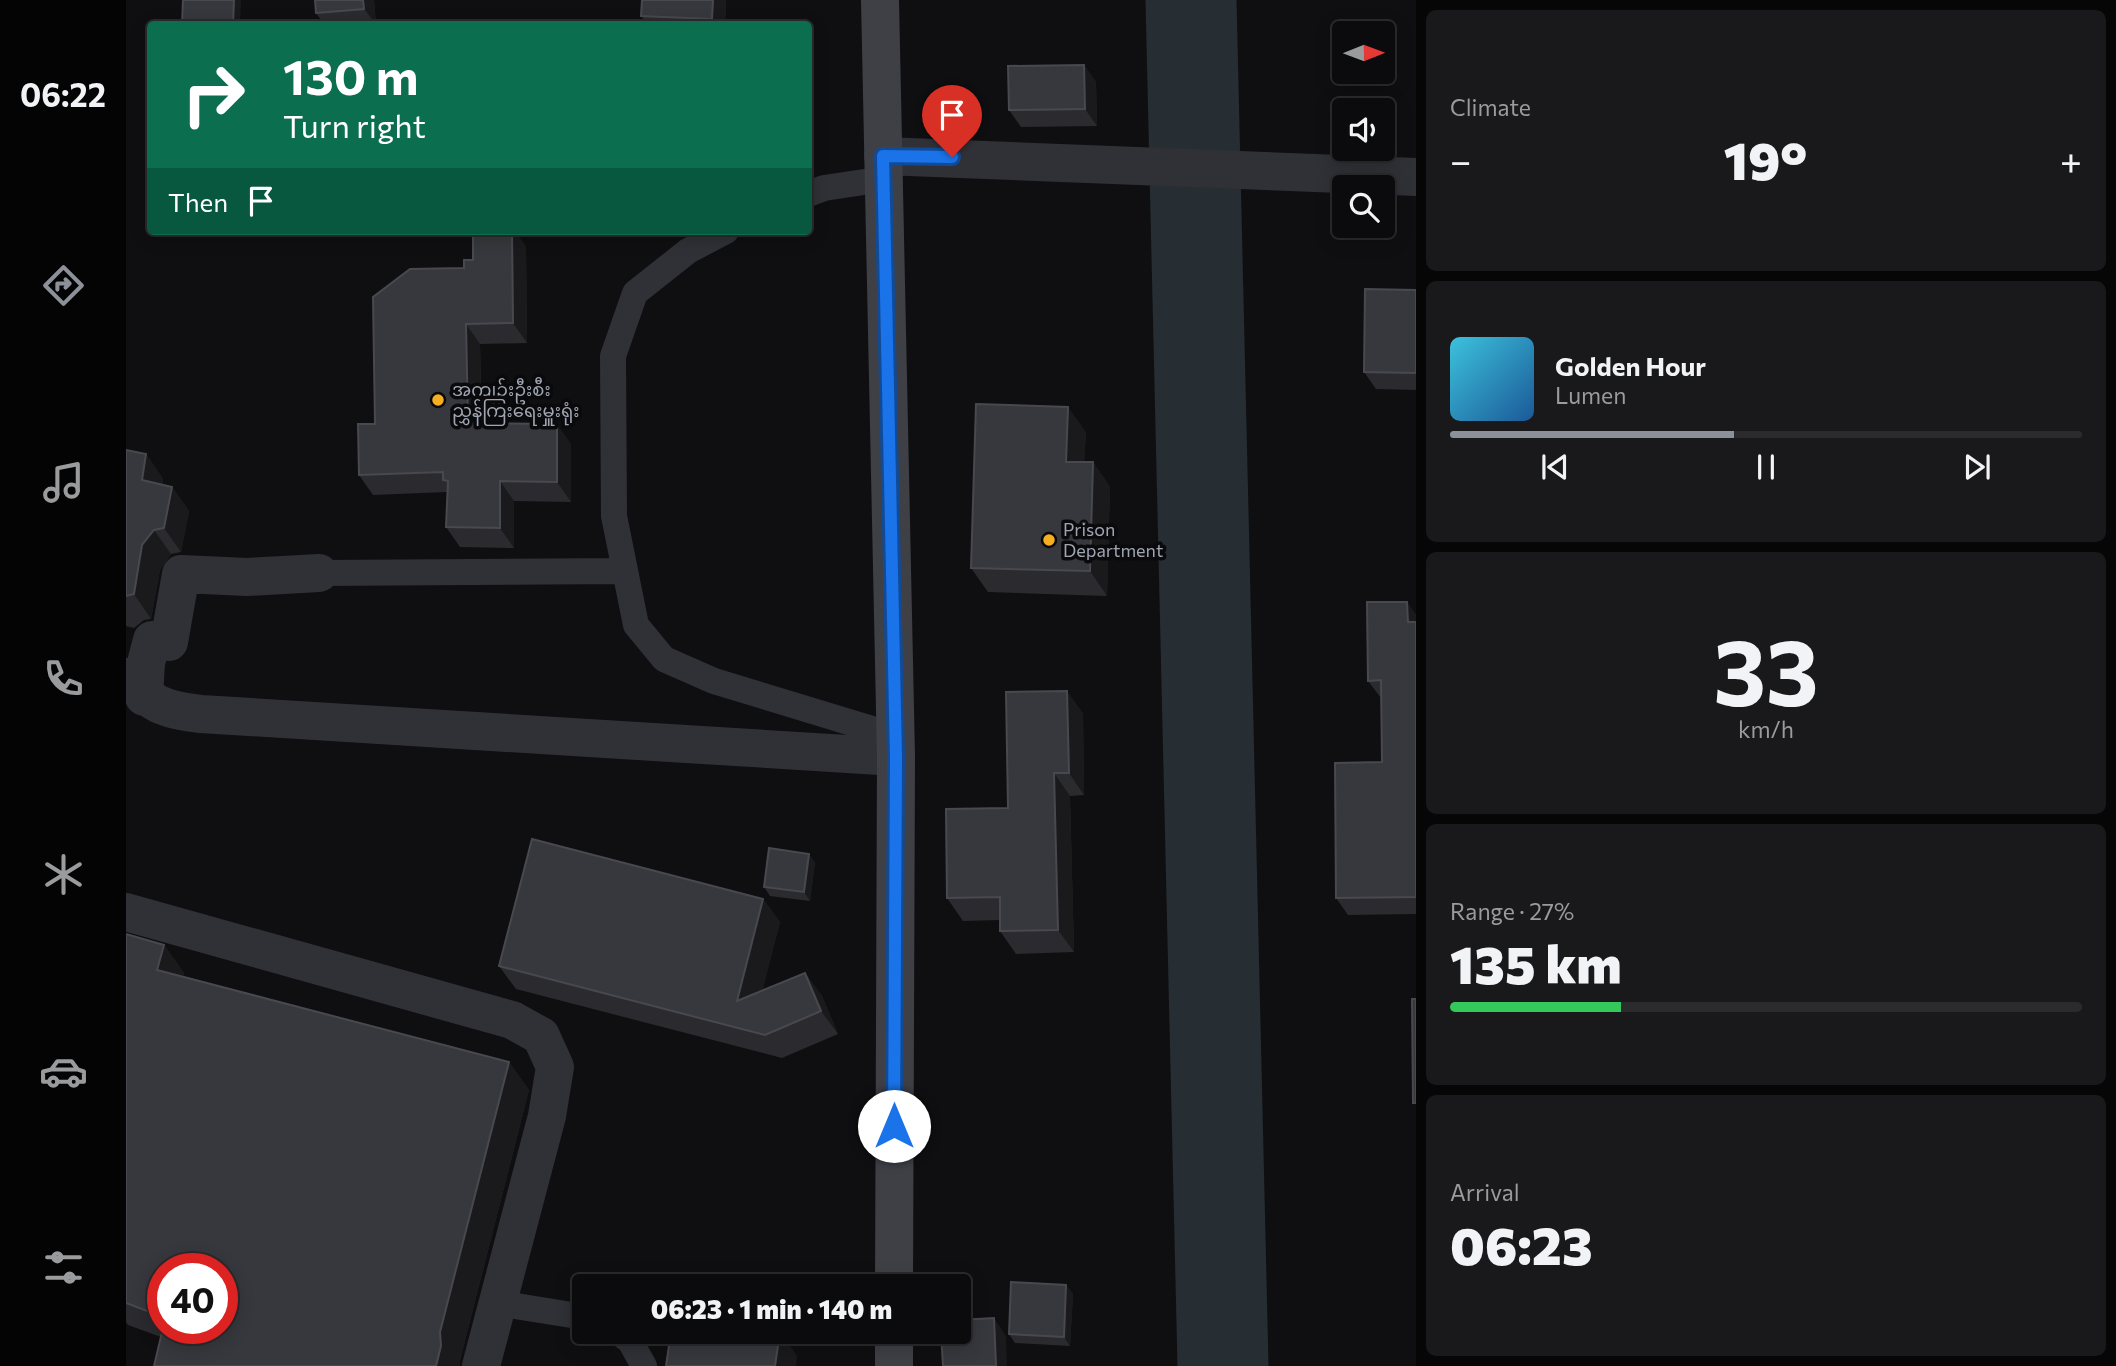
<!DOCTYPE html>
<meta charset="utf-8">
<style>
:root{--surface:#0b0b0d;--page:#19191b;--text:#f1f3f6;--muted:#9a9b9d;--line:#2b2b2e;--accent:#8c9099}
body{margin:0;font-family:Commissioner,"Noto Sans Myanmar",sans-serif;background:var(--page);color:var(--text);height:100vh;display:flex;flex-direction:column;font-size:26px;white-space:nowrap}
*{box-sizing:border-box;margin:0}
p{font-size:23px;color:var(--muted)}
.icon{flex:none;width:38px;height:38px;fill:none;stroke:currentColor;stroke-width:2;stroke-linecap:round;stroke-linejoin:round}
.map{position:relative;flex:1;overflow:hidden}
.sheet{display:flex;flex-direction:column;gap:10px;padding:10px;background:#060607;width:700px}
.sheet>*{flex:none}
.banner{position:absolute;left:21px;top:21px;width:665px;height:214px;border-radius:7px;box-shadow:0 4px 18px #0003,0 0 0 2px var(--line);background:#0b6e4f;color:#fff;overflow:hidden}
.needle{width:46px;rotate:89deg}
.controls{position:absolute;left:1206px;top:21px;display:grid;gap:14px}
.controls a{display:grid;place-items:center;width:63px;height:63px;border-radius:7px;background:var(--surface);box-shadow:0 4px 18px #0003,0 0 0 2px var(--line);font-size:35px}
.speed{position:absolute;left:21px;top:1253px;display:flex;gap:14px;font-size:35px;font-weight:700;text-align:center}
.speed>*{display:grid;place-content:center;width:91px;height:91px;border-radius:50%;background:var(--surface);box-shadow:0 4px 18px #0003,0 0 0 2px var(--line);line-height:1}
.speed .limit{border:10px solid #d22;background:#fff;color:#111}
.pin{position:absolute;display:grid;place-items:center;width:60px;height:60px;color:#fff;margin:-72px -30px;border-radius:50% 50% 50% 0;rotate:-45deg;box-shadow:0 0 7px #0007}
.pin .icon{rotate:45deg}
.me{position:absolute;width:77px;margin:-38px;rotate:0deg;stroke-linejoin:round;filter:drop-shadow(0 0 5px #0008)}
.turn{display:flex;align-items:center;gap:24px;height:147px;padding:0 21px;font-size:32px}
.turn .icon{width:91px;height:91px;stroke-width:2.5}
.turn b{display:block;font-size:49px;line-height:60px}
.then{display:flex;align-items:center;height:66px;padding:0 21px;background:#0003;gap:14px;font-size:26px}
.big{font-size:52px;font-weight:800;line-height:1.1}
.sheet .tile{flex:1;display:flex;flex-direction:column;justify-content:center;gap:10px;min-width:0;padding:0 24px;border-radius:10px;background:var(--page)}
.sheet .dial{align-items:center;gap:0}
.dial b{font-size:91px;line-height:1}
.song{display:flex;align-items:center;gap:21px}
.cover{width:84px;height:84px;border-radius:10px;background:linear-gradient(135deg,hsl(190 70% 55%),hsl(210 70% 35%))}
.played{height:7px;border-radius:4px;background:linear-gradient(90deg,var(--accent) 45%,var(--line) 45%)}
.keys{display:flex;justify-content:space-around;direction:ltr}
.heat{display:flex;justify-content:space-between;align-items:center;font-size:38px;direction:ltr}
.charge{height:10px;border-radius:5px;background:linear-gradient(90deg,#34c759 27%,var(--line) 0)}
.trip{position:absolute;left:446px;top:1274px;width:399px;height:70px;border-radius:7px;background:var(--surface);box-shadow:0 4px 18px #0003,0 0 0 2px var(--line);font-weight:800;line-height:70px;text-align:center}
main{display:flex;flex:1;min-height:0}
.tab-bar{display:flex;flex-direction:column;width:126px;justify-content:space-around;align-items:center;background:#040405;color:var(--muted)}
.tab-bar .icon{width:49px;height:49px}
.tab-bar .selected{color:var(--accent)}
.tab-bar b{font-size:32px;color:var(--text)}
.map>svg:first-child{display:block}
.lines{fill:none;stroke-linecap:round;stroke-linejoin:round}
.river{stroke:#262e34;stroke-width:91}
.lane{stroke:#303136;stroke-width:26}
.street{stroke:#303136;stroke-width:38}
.secondary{stroke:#3e4046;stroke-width:38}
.wall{fill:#2b2b2f;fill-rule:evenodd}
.shaded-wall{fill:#1a1a1d}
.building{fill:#37383d;stroke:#48494f;stroke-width:2}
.route-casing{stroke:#114b97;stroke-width:18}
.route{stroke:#1a73e8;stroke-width:12}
.poi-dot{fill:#f7ae21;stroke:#0a0a0c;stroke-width:2.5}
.labels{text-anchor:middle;stroke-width:7;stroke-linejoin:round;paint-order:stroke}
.poi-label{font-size:18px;fill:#a0a5b2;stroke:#0a0a0c;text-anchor:start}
</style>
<main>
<nav class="tab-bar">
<b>06:22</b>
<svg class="icon selected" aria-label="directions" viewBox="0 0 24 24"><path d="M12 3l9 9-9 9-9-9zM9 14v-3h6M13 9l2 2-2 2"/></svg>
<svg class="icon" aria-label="music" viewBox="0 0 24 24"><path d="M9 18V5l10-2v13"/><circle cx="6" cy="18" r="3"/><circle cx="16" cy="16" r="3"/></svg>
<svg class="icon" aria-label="phone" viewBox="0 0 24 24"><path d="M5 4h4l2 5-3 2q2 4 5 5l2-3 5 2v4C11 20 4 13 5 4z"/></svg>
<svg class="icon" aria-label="climate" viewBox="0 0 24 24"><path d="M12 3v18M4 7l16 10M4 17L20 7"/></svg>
<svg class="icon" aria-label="car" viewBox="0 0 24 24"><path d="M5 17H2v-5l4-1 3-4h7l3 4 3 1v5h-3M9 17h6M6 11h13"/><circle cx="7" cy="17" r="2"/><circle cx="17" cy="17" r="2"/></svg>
<svg class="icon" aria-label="filters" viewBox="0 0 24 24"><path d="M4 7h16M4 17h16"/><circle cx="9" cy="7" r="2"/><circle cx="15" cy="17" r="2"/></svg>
</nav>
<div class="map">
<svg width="1290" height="1366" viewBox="0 0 1290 1366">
<rect width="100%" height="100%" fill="#0f0f11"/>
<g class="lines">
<path class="river" d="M1065,0L1097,1366"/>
<path class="lane" d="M682,194L698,188L758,179
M600,231L562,251L509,293L487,356L488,516L510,625L538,659L588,681L769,736
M193,573L498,571
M371,1303L458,1317
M492,1332L504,1341L518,1366"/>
<path class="street" d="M757,156L1290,177
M0,677C25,705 39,710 75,714L770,757
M18,697L20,663L26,640L43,642L55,574L121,577L193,573
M0,912L386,1020L415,1036L429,1067L421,1116L355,1366"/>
<path class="secondary" d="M754,0L770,757L768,1286
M768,1366V1332"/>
</g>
<path class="wall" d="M189,0H248L250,24H198L190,13Z
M516,0H600L599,24H521L515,16Z
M958,65L970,82L971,126L895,127L883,110Z
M400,246L401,343L354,344L356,423L445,444V502L388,501V548L334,547L320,527L321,492L247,495L233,475L249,424L347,260Z
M1290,290V390L1250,389L1238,372Z
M960,432L958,462H967L984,487L981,596L862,592L845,568Z
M0,450L20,454L37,479L36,485L46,487L63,511L55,552L45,554L34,570L25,619L18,620L8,628L0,626Z
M1290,614V914L1222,915L1210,898L1256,762L1255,698L1242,681Z
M957,713L958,795L944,796L948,952L890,954L874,931V920L837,921L821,898L882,808Z
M689,862L684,901L644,896L638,887Z
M637,899L654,922L636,991L679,973L696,996L712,1034L656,1058L390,989L373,966Z
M0,934L38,945L58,973L57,976L383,1062L403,1090L334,1360L35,1337L2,1325L0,1322ZM37,1269L96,1328H37Z
M940,1285L947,1294L944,1346L889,1343L883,1334Z"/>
<path class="shaded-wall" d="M108,0H115L114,24H107Z
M237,0H248L250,24L238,9Z
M587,0H600L599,24H590L586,19Z
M958,65L970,82L971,126L959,109Z
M386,231H389L400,246L401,343L387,323Z
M340,324L354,344L356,443L342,423Z
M942,407L960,432L957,486L940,462Z
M431,424L445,444V502L431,482Z
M20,454L37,479L33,505L16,480Z
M967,462L984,487L981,596L964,571Z
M374,481L388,501V548L374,528Z
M46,487L63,511L55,552L38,528Z
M28,530L45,554L34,570L25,619L8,594L16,545Z
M1281,602L1290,614V634L1282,622Z
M941,691L957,713L958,795L943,773Z
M928,773L944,796L948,952L932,930Z
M683,854L689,862L684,901L678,892Z
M637,899L654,922L628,1025L611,1001Z
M38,945L58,973L51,998L31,970Z
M679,973L696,996L712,1034L695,1011Z
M383,1062L403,1090L334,1360V1366H310L314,1332Z
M940,1285L947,1294L944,1346L938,1337Z
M868,1318L880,1336L881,1366H870Z
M655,1332L671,1356L670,1366H649Z"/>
<path class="building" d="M57,0H108L107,24H56Z
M189,0H237L238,9L190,13Z
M516,0H587L586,19L515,16Z
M958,65L959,109L883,110L882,66Z
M347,231H386L387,323L340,324L342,423L431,424V482L374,481V528L320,527L322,481L317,480V472L233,475L232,424H249L247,297L284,269L338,268V260H347Z
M1239,289L1290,290V373L1238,372Z
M850,404L942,407L940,462H967L964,571L845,568Z
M0,450L20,454L16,480L46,487L38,528L28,530L16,545L8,594L0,596Z
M1241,602H1281L1282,622H1290V897L1210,898L1209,763L1256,762L1255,680L1242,681Z
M941,691L943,773H928L932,930L874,931V897L821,898L820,809L882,808L880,692Z
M406,839L637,899L611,1001L679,973L695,1011L639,1035L373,966Z
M643,848L683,854L678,892L638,887Z
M0,934L38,945L31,970L383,1062L314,1332L315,1346L310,1366H28L37,1328H96V1269H37V1317L0,1303Z
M1286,999H1290V1103H1287Z
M885,1282L940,1285L938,1337L883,1334Z
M868,1318L870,1366H817L815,1332H833V1320Z
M545,1332H654L649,1366H540Z"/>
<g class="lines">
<g class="route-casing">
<path id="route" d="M768,1126L770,757L757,156L826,157"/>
</g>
<use href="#route" class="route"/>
</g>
<g class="poi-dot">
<circle cx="312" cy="400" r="7"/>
<circle cx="923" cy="540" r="7"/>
</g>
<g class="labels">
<g class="poi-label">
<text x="326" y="396">အကျဉ်းဦးစီး<tspan x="326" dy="21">ညွှန်ကြးရေးမှူးရုံး</tspan></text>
<text x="937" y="536">Prison<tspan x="937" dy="21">Department</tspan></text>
</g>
</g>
</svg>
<div class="controls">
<a><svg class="needle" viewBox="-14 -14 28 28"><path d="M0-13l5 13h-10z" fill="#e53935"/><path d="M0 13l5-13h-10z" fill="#9a9b9d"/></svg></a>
<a><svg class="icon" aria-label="sound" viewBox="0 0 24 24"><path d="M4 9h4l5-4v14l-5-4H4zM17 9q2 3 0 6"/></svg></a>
<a><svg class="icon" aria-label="search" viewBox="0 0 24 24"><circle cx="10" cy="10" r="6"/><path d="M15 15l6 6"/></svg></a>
</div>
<div class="speed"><div class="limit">40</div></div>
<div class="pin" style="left:826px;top:157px;background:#d93025"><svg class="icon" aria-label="arrive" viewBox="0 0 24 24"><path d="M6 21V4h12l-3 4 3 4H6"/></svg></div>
<svg class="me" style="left:768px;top:1126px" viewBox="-20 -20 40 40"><circle r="19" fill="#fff"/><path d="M0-13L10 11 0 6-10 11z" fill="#1a73e8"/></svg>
<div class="trip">06:23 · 1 min · 140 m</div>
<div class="banner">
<div class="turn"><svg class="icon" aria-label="right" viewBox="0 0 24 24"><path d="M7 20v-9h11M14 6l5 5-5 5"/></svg><div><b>130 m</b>Turn right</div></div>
<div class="then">Then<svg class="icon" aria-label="arrive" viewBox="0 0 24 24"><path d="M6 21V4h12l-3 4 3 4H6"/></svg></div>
</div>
</div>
<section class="sheet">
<div class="tile"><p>Climate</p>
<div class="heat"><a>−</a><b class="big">19°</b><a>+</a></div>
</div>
<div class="tile">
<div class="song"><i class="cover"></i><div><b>Golden Hour</b><p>Lumen</p></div></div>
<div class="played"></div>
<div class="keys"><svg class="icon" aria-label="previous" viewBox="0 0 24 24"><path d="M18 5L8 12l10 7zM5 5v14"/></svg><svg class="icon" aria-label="pause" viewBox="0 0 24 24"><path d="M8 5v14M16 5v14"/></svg><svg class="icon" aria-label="next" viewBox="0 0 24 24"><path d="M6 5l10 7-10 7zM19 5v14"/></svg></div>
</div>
<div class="tile dial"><b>33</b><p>km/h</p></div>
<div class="tile"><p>Range · 27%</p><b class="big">135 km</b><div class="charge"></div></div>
<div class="tile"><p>Arrival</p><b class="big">06:23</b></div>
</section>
</main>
